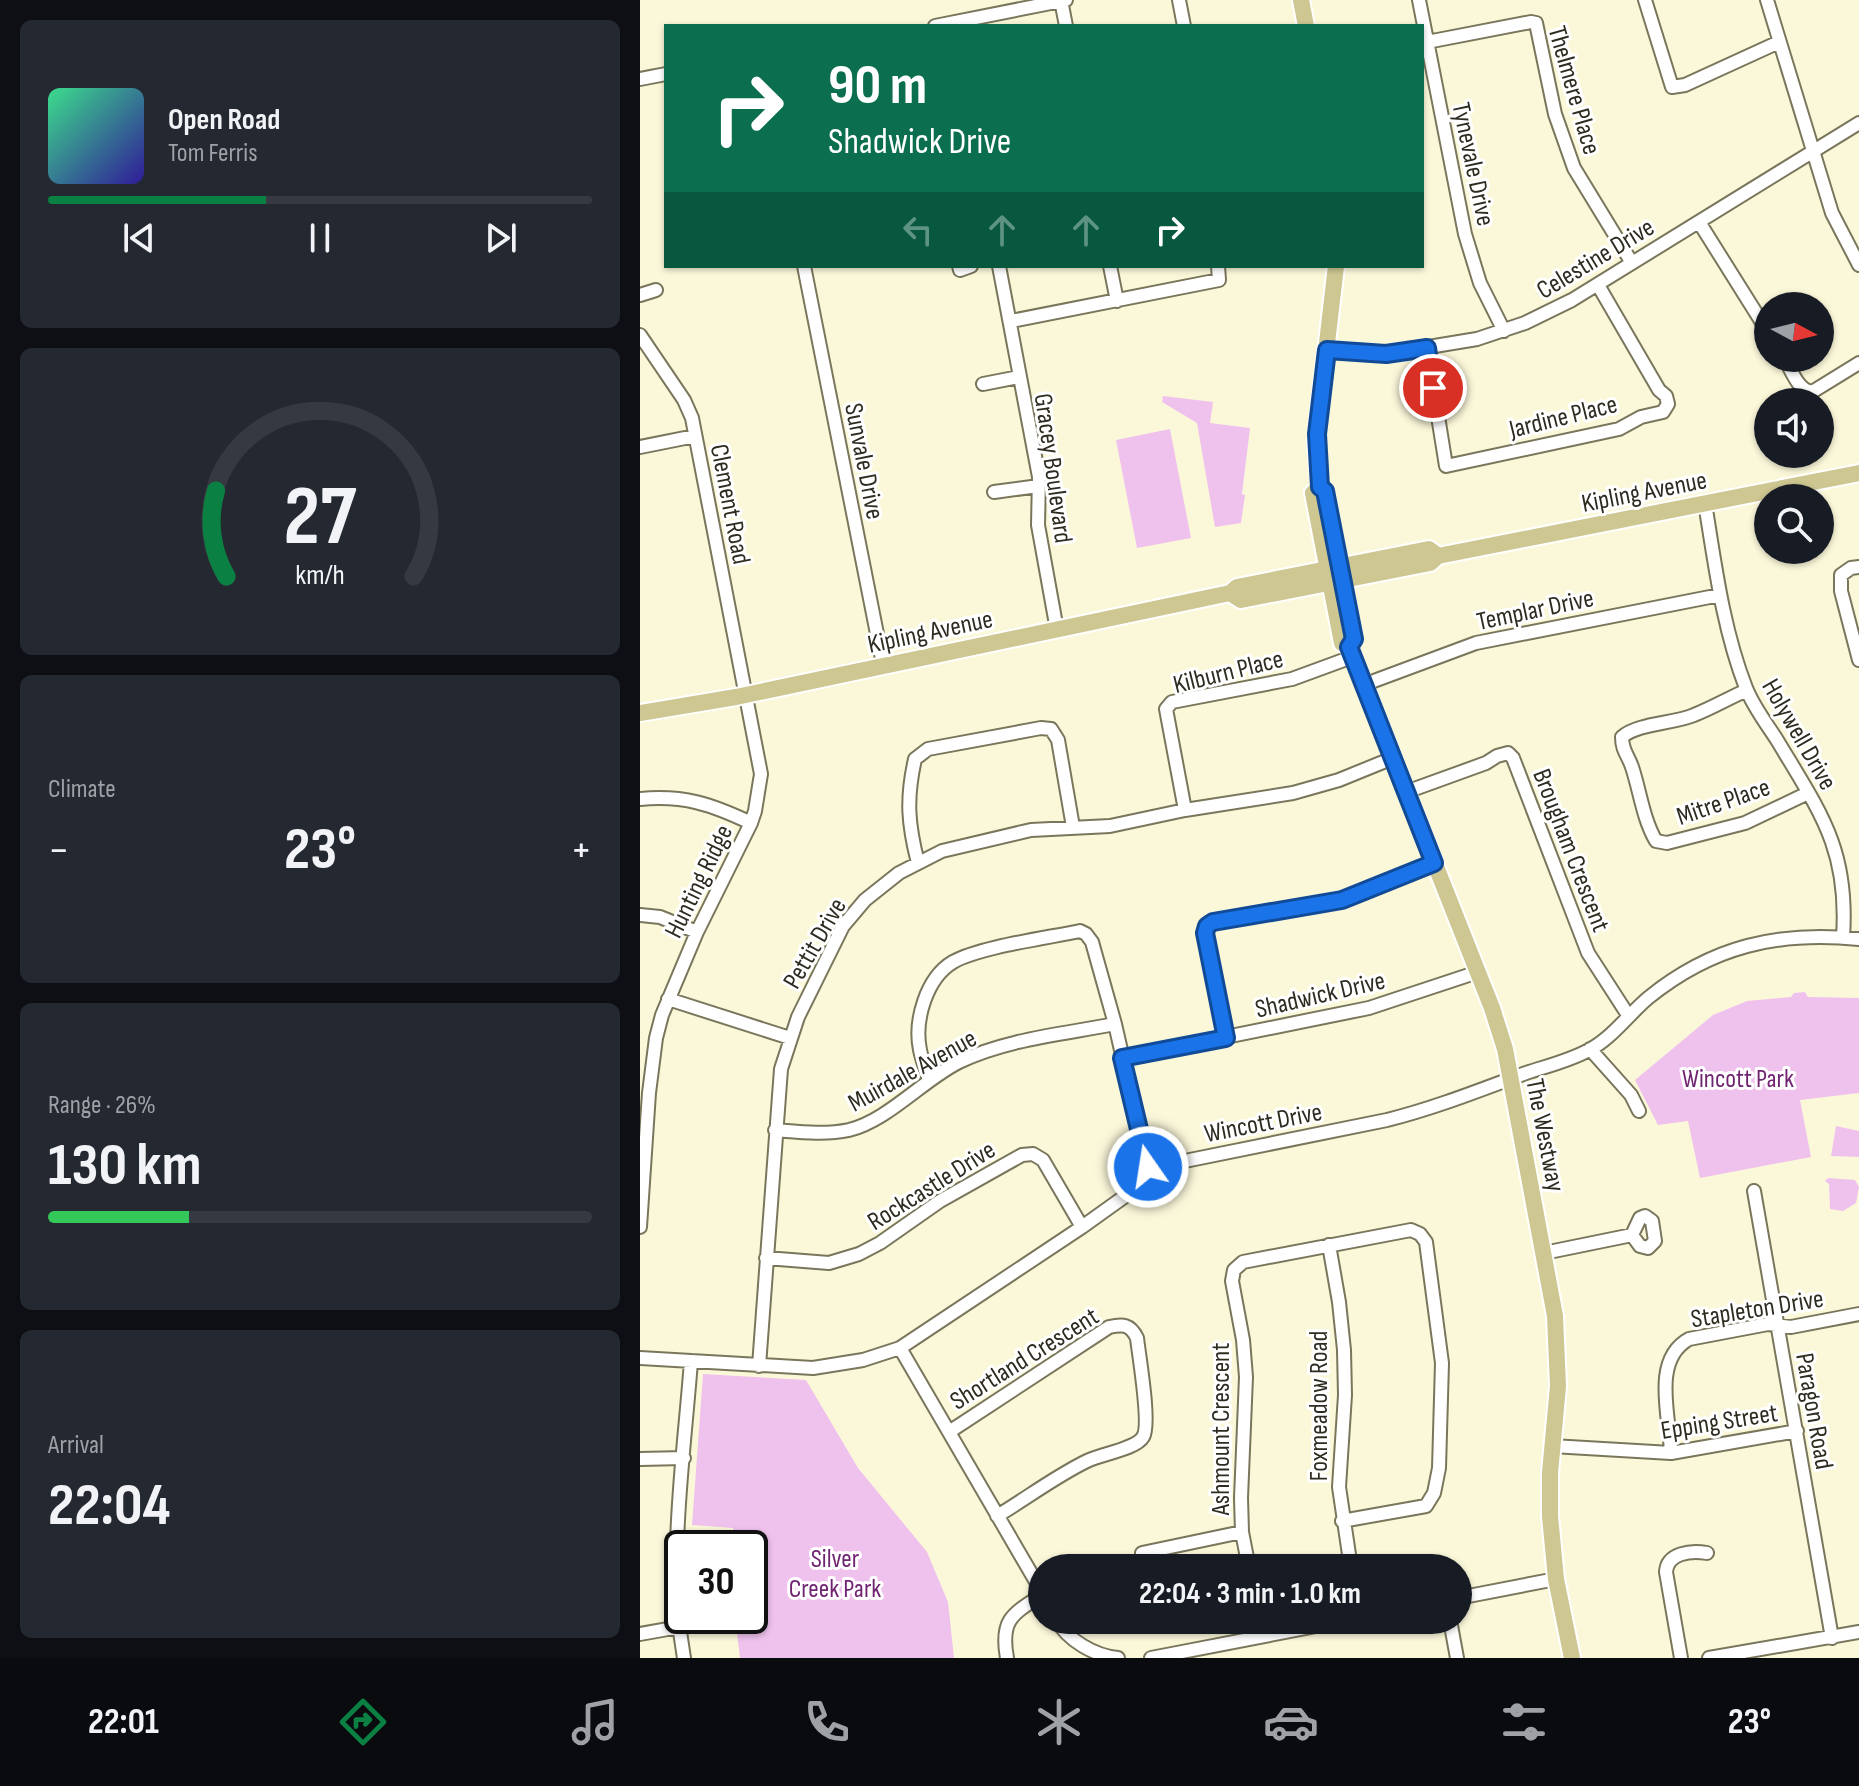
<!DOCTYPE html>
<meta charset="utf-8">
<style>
:root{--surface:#171b24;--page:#242831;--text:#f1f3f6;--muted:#9ea1a6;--line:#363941;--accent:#0b8043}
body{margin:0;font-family:"Sofia Sans Condensed",sans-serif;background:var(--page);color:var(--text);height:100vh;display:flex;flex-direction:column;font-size:30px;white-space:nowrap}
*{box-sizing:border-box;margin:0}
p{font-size:26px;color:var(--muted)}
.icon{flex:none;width:44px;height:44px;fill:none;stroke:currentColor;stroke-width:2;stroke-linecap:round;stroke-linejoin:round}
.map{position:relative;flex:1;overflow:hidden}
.details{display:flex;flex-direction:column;gap:20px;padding:20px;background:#0d0f14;width:640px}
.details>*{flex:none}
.banner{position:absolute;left:24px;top:24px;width:760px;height:244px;border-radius:0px;box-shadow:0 2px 6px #0004;background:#0b6e4f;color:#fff;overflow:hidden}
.needle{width:52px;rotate:97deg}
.controls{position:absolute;left:1114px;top:292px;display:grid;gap:16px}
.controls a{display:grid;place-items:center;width:80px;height:80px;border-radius:50%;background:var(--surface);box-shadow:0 2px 6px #0004;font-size:40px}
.speed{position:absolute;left:24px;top:1530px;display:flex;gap:16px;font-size:40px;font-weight:700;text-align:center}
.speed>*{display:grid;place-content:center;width:104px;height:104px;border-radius:50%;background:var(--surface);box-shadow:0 2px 6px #0004;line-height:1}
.speed .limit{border:4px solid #111;border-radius:12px;background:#fff;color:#111}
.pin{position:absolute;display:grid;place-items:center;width:68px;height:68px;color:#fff;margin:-34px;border:4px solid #fff;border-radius:50%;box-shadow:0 2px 8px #0007}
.me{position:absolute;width:88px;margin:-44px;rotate:347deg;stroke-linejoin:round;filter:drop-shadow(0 0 6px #0008)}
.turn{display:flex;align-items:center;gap:28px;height:168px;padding:0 32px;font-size:36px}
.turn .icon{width:104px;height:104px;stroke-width:2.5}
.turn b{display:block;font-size:56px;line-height:68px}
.lanes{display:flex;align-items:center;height:76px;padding:0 32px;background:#0003;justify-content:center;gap:40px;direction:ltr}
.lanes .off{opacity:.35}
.big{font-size:60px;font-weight:700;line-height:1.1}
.details .widget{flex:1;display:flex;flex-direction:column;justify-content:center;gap:12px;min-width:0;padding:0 28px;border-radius:12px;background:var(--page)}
.details .dial{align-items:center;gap:0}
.dial svg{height:208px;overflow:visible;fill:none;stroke:var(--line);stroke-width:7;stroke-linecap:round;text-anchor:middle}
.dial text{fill:var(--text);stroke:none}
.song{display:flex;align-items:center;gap:24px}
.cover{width:96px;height:96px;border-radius:12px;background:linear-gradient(135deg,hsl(150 70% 55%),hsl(250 70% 35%))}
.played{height:8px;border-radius:4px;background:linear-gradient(90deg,var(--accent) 40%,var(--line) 40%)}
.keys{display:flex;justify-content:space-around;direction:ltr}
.heat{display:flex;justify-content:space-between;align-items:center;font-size:44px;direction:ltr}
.charge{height:12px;border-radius:6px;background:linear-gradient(90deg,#34c759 26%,var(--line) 0)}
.trip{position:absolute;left:388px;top:1554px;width:444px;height:80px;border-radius:40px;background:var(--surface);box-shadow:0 2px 6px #0004;font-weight:700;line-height:80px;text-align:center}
.menu{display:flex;height:128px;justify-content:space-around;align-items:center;background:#090b0e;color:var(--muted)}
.menu .icon{width:56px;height:56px}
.menu .on{color:var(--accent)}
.menu b{font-size:36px;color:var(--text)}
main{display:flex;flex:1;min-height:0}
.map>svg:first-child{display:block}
.green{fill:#efc2ee}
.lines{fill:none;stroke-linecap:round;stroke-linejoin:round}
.minor-casing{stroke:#79765c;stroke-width:16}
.major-casing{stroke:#fff;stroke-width:20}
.minor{stroke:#fff;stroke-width:12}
.major{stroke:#cec792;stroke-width:16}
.route-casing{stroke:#114b97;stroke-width:20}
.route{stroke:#1a73e8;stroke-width:14}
.labels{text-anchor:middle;stroke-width:6;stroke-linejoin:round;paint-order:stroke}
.street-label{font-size:26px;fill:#2e2c21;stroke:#fff}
.park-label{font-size:26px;fill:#702572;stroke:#fff}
</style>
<main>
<section class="details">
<div class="widget">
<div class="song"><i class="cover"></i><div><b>Open Road</b><p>Tom Ferris</p></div></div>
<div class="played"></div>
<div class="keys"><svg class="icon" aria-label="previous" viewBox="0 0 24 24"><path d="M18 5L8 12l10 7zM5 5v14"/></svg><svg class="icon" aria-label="pause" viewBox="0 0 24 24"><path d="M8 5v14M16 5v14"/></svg><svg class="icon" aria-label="next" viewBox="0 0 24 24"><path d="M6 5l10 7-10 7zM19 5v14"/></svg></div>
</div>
<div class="widget dial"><svg viewBox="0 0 100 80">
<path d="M14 69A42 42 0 1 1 86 69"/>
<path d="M14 69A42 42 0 0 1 10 36" stroke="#0b8043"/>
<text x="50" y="56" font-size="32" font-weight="700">27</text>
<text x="50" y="72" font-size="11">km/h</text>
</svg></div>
<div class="widget"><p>Climate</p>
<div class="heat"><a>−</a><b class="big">23°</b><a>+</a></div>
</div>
<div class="widget"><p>Range · 26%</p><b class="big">130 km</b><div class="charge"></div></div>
<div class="widget"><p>Arrival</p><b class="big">22:04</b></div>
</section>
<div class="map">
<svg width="1219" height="1658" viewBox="0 0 1219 1658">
<rect width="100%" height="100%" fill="#fbf8da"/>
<path class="green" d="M523,396L573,402L570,423L610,428L602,494L605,495L601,523L575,527L557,423L522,402Z
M530,429L551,538L497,548L476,440Z
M1165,992L1168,997L1219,998V1093L1160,1100L1171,1157L1060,1178L1048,1121L1018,1125L995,1080L1073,1015L1107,1001L1151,997L1154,993Z
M1196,1126L1219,1131V1157L1191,1156Z
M1188,1178L1215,1180L1219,1187L1216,1203L1203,1211L1190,1209L1189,1184L1185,1181Z
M63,1374L166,1380L218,1468L287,1552L308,1602L314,1658H100L95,1616H110V1548H93V1528L52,1525Z"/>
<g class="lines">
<g class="minor-casing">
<path id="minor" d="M421,0L426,26
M539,0L544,26
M779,0L825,234L840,283L864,331
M1005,0L1032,87L1045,85L1139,42
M1127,0L1192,213L1219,265
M295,26L426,0
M787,42L891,22L896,23L915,114L934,168L992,263
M0,79L26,74
M1059,222L1128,332
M164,266L243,664
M319,266L320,270L331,266
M359,266L399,477L398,525L417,630
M470,266L477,301
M0,295L16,290
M371,321L579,280L578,266
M0,335L44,400L52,418L121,774L115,811L111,823L57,932L22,1015L16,1038L9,1093L0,1227
M787,348L806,466L979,429L1001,417L1023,412L1028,404L1026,396L1019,390L958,285
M687,350L746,354L837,339L885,323L932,300L1219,123
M1144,358C1152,370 1157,390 1172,392L1219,363
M343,384L379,377
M0,447L55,436
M354,492L399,486
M1065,503C1075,565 1083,629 1106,688C1113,706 1126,723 1137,740C1180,812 1209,849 1203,937
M1219,567L1211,568L1201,575V591L1219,660
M723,685L836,643L1080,595
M1107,690C1089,698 1072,708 1054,715C1033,724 998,723 982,737C982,751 988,755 992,767C1000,791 1003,819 1016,841L1027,843L1105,823L1168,793
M766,792L846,763L857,756L868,753L873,758L948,953L988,1015
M0,799C44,795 71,804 111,823
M545,810L526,709L532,702L652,679L712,657
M278,863C268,824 266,799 275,759L288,749L401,728L411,729L418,740L433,827
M0,915L20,917L57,932
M28,999L150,1038
M586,1038L565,933L567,926L573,922L702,900L794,863
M950,1049L991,1095L999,1111
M482,1058L729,1008L838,972
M289,1080C286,1070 282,1060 280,1050C274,1021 286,978 313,962C339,947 407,938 440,931L446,934L452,942L475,1024L510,1177
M135,1130C160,1132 185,1135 209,1130C247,1121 283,1080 319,1062C367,1039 424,1034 475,1024
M1114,1191L1192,1638
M689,1245L699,1302L704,1350L705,1395L699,1487L711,1568
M904,1253L992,1235L1000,1246L1008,1248L1015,1241L1012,1221L1005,1216L1000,1218L992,1235
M126,1258L189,1263L219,1254L240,1243L300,1201L382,1155L393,1154L403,1160L442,1227
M260,1348L402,1592
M0,1358L173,1368L223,1360L260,1348L442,1227L530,1164L747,1120C795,1108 840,1090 886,1073C907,1066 929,1061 949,1050C971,1039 989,1014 1008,998C1072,946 1138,931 1219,939
M119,1366L141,1069L158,1017L203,926L225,900L259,873L302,851L391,830L470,826L545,810L653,793L699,780L753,758
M309,1432L469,1327C483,1324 490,1324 497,1338C499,1356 511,1425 503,1437C496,1449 461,1454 447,1461C416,1476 387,1498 357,1516
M912,1446L1031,1453L1157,1431
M1031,1453C1030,1417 1011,1360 1049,1339L1128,1324L1151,1327L1219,1314
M0,1459L44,1458
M502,1553L602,1532
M609,1568L602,1532L601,1498L606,1377L603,1340L592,1281L594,1270L603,1262L771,1230L780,1234L786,1242L802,1363L799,1468L794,1493L786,1506L702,1521
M818,1598L916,1579
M417,1620C427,1640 455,1656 478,1658
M619,1620L622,1636
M810,1620L817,1658
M0,1634L39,1627
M44,1658C27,1564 44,1456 51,1361
M367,1658C360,1620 372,1614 402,1595
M511,1658L707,1620
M1041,1658L1026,1572C1027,1553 1051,1550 1067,1553
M1069,1658L1219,1632"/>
</g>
<g class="major-casing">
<path id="major" d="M661,0L666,26
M696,266L678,420L676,446L680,487L685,491L714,639L709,647
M680,487L673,493L702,643L709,647L852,1008L865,1049L915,1316L918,1386L910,1473V1516L916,1579L932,1658
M590,593L601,600L790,563L798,556L1219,473
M0,713L96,697L590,593L597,587L789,549L798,556"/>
</g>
<use href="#minor" class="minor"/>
<use href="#major" class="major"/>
</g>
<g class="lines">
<g class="route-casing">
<path id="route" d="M508,1167L482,1058L586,1038L565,933L567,926L573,922L702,900L794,863L709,647L714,639L685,491L680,487L677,434L687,350L746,354L787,348L793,388"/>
</g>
<use href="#route" class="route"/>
</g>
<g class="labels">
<g class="street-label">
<text transform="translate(935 90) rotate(74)" y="9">Thelmere Place</text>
<text transform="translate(834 164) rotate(78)" y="9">Tynevale Drive</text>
<text transform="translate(955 258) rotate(-31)" y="9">Celestine Drive</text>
<text transform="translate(923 416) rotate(-14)" y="9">Jardine Place</text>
<text transform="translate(225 461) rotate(79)" y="9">Sunvale Drive</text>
<text transform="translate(414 468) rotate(82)" y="9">Gracey Boulevard</text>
<text transform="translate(1004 491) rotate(-11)" y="9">Kipling Avenue</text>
<text transform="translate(91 504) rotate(79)" y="9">Clement Road</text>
<text transform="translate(895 609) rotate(-12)" y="9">Templar Drive</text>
<text transform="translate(290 631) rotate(-12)" y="9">Kipling Avenue</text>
<text transform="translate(588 671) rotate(-14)" y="9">Kilburn Place</text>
<text transform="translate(1160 734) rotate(60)" y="9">Holywell Drive</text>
<text transform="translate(1083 801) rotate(-19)" y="9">Mitre Place</text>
<text transform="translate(932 850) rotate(69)" y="9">Brougham Crescent</text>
<text transform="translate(58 881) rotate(-64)" y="9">Hunting Ridge</text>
<text transform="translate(174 943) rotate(-60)" y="9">Pettit Drive</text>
<text transform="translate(680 994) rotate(-13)" y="9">Shadwick Drive</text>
<text transform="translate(272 1070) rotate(-29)" y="9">Muirdale Avenue</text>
<text transform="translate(623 1122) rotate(-11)" y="9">Wincott Drive</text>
<text transform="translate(906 1135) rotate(79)" y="9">The Westway</text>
<text transform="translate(291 1185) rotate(-32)" y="9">Rockcastle Drive</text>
<text transform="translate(1117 1308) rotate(-9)" y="9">Stapleton Drive</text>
<text transform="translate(384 1358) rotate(-32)" y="9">Shortland Crescent</text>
<text transform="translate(678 1406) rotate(-90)" y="9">Foxmeadow Road</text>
<text transform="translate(1175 1411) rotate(80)" y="9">Paragon Road</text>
<text transform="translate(1079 1421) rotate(-9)" y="9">Epping Street</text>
<text transform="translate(580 1429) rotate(-90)" y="9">Ashmount Crescent</text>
</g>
<g class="park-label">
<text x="1098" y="1087">Wincott Park</text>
<text x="195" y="1567">Silver<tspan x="195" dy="30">Creek Park</tspan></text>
</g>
</g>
</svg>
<div class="controls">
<a><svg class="needle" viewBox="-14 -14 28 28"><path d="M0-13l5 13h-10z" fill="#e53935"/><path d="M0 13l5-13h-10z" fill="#9ea1a6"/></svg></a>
<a><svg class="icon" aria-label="sound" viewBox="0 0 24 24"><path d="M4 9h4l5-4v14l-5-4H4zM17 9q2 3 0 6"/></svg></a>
<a><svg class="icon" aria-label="search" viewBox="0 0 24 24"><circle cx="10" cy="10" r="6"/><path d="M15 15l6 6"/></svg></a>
</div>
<div class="speed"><div class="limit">30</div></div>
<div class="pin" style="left:793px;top:388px;background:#d93025"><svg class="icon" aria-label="arrive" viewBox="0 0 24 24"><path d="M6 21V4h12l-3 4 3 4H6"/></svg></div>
<svg class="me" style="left:508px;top:1167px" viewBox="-20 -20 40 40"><circle r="17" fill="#1a73e8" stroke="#fff" stroke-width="3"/><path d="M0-11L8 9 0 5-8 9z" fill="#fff"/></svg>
<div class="trip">22:04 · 3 min · 1.0 km</div>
<div class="banner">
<div class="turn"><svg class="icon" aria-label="right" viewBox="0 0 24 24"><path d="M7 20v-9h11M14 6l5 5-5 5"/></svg><div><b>90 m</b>Shadwick Drive</div></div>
<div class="lanes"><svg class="icon off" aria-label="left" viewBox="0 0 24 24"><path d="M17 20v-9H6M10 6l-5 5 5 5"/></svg><svg class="icon off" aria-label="ahead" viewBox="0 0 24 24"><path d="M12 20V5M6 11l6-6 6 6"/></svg><svg class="icon off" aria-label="ahead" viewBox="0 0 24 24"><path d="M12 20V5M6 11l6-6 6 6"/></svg><svg class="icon" aria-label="right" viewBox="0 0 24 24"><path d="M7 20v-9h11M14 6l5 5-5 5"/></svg></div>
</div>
</div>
</main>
<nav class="menu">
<b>22:01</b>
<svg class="icon on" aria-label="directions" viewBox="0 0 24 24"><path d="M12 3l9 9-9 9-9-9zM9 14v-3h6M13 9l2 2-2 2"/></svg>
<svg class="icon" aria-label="music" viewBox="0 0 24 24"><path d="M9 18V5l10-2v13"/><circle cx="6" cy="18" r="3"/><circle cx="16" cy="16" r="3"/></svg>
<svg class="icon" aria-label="phone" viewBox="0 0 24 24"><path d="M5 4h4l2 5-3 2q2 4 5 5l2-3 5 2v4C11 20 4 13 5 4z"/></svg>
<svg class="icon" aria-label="climate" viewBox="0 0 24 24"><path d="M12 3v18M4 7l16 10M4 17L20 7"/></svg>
<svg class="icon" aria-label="car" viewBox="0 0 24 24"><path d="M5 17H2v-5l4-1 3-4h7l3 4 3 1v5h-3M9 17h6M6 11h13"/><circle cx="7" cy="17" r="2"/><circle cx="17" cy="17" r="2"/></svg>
<svg class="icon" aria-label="filters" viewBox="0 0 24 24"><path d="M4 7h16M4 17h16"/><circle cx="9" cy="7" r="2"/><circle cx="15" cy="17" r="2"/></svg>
<b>23°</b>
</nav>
